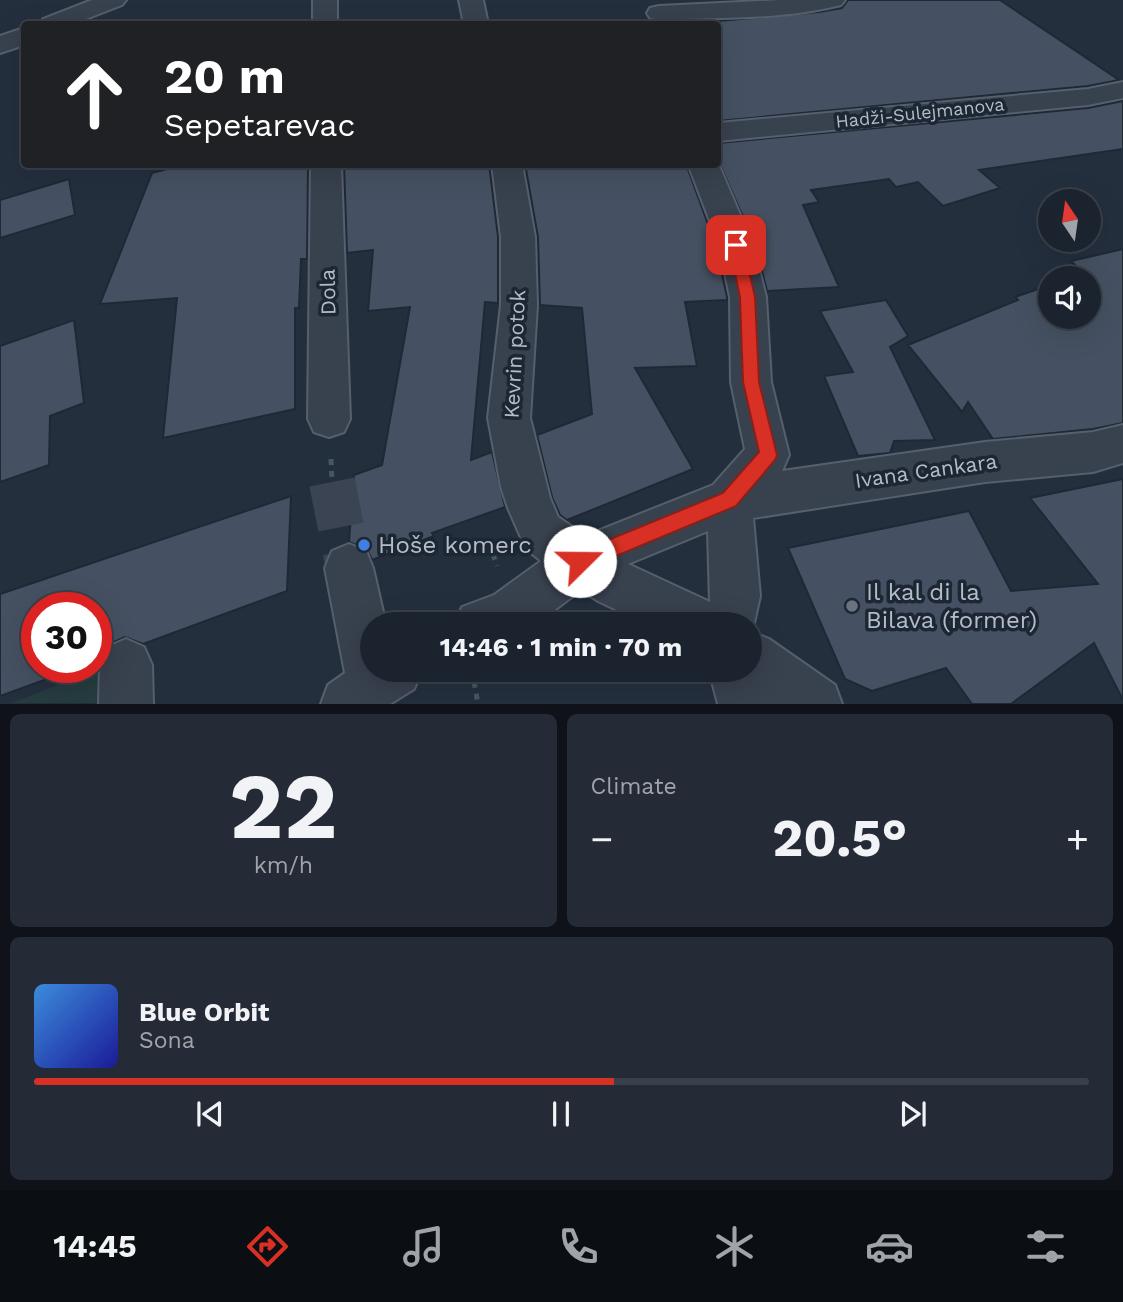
<!DOCTYPE html>
<meta charset="utf-8">
<style>
:root{--surface:#1b232e;--page:#242b36;--text:#f1f3f6;--muted:#a0a4aa;--line:#39404a;--accent:#d93025}
body{margin:0;font-family:"Work Sans",sans-serif;background:var(--page);color:var(--text);height:100vh;display:flex;flex-direction:column;font-size:26px;white-space:nowrap}
*{box-sizing:border-box;margin:0}
p{font-size:23px;color:var(--muted)}
.icon{flex:none;width:38px;height:38px;fill:none;stroke:currentColor;stroke-width:2;stroke-linecap:round;stroke-linejoin:round}
.map{position:relative;height:704px;overflow:hidden}
.drawer{display:flex;flex-direction:column;gap:10px;padding:10px;background:#0f1319;flex:1}
.drawer>*{flex:none}
.banner{position:absolute;left:21px;top:21px;width:700px;height:147px;border-radius:7px;box-shadow:0 7px 28px #0002,0 0 0 2px var(--line);background:#202124;color:#fff;overflow:hidden}
.needle{width:46px;rotate:347deg}
.buttons{position:absolute;left:1038px;top:189px;display:grid;gap:14px}
.buttons a{display:grid;place-items:center;width:63px;height:63px;border-radius:50%;background:var(--surface);box-shadow:0 7px 28px #0002,0 0 0 2px var(--line);font-size:35px}
.speed{position:absolute;left:21px;top:592px;display:flex;gap:14px;font-size:35px;font-weight:700;text-align:center}
.speed>*{display:grid;place-content:center;width:91px;height:91px;border-radius:50%;background:var(--surface);box-shadow:0 7px 28px #0002,0 0 0 2px var(--line);line-height:1}
.speed .limit{border:10px solid #d22;background:#fff;color:#111}
.pin{position:absolute;display:grid;place-items:center;width:60px;height:60px;color:#fff;margin:-30px;border-radius:14px;box-shadow:0 4px 10px #0006}
.me{position:absolute;width:77px;margin:-38px;rotate:68deg;stroke-linejoin:round;filter:drop-shadow(0 0 5px #0008)}
.turn{display:flex;align-items:center;gap:24px;height:147px;padding:0 28px;font-size:32px}
.turn .icon{width:91px;height:91px;stroke-width:2.5}
.turn b{display:block;font-size:49px;line-height:60px}
.big{font-size:52px;font-weight:700;line-height:1.1}
.drawer .tile{flex:1;display:flex;flex-direction:column;justify-content:center;gap:10px;min-width:0;padding:0 24px;border-radius:10px;background:var(--page)}
.drawer .dial{align-items:center;gap:0}
.dial b{font-size:91px;line-height:1}
.song{display:flex;align-items:center;gap:21px}
.cover{width:84px;height:84px;border-radius:10px;background:linear-gradient(135deg,hsl(210 70% 55%),hsl(240 70% 35%))}
.played{height:7px;border-radius:4px;background:linear-gradient(90deg,var(--accent) 55%,var(--line) 55%)}
.keys{display:flex;justify-content:space-around;direction:ltr}
.heat{display:flex;justify-content:space-between;align-items:center;font-size:38px;direction:ltr}
.drawer .tiles{flex:1;display:grid;gap:10px;grid-template-columns:1fr 1fr}
.tile:last-child{grid-column:span 2}
.trip{position:absolute;left:360px;top:612px;width:402px;height:70px;border-radius:35px;background:var(--surface);box-shadow:0 7px 28px #0002,0 0 0 2px var(--line);font-weight:700;line-height:70px;text-align:center}
.tab-bar{display:flex;height:112px;justify-content:space-around;align-items:center;background:#0b0e12;color:var(--muted)}
.tab-bar .icon{width:49px;height:49px}
.tab-bar .selected{color:var(--accent)}
.tab-bar b{font-size:32px;color:var(--text)}
.map>svg:first-child{display:block}
.green{fill:#263c3f}
.building{fill:#455162;stroke:#1f2835;stroke-width:2}
.lines{fill:none;stroke-linecap:round;stroke-linejoin:round}
.minor-tunnel{stroke:#3a4453;stroke-width:46;stroke-dasharray:46 24;stroke-linecap:butt}
.minor-casing{stroke:#565f6c;stroke-width:4}
.path{stroke:#44595c;stroke-width:5;stroke-dasharray:6 6;stroke-linecap:butt}
.minor{fill:#38414e;fill-rule:evenodd}
.route{fill:#d93025;stroke:#8d1f18;stroke-width:2}
.shop-dot{fill:#3f7fe0;stroke:#1d2633;stroke-width:2.5}
.worship-dot{fill:#6b7280;stroke:#1d2633;stroke-width:2.5}
.labels{text-anchor:middle;stroke-width:7;stroke-linejoin:round;paint-order:stroke}
.far-street-label{font-size:18px;fill:#b4bcc9;stroke:#1d2633}
.street-label{font-size:21px;fill:#b4bcc9;stroke:#1d2633}
.near-poi-label{font-size:24px;fill:#b4bcc9;stroke:#1d2633;text-anchor:start}
</style>
<div class="map">
<svg width="1123" height="704" viewBox="0 0 1123 704">
<rect width="100%" height="100%" fill="#242f3e"/>
<path class="green" d="M106,667L108,703H11Z"/>
<path class="building" d="M848,0H1000L1119,80L1088,86L718,121V21L819,12L842,8Z
M1123,101V149L979,170L1000,188L943,206L918,182L896,187L889,179L811,190L819,202L803,205L839,287L767,291L755,244L718,160V143L1088,108Z
M186,164H308L307,259H301L299,308H295V409L163,438L177,298L100,304L152,173Z
M344,164H489L498,237V303L485,302L471,460L492,452L505,507L432,533L434,536L372,560L367,549L349,542L354,475L382,465L410,307L368,311L373,250L347,253Z
M525,164H686L716,246L727,297V300L685,302L697,366L635,368L693,469L567,520L560,515L552,497L537,435L592,414L582,308L540,305L538,237Z
M69,179L75,215L0,238V200Z
M1123,249V423L1093,429L993,439L968,402L962,412L908,345L1018,300L1015,297L1050,285V317H1088V278H1069L1083,273L1071,261Z
M886,300L908,336L890,347L935,440L894,441L890,453L858,456L824,376L853,372L820,311Z
M74,320L84,403L50,416L49,465L0,482V346Z
M1123,479V700L1094,643L1011,704H972L946,668L872,691L845,679L788,548L969,511L1011,591L1098,584L1030,498Z
M291,496L287,591L143,644L125,637L107,645L96,661V607H37V667H80L0,696V594Z"/>
<g class="lines">
<path class="minor-tunnel" d="M332,482L349,568"/>
<g class="minor-casing">
<path id="minor" d="M92,0H126L122,5L73,24H40L43,19Z
M313,0H337V24H313Z
M459,0H483L488,24H464Z
M781,0H845L841,5C783,20 719,17 659,20L650,18L647,13L650,8L659,6Z
M24,28V45L0,53V36Z
M1123,82V98L1088,105L718,141V123L1088,89Z
M718,163L753,245L766,297L771,382L789,455L782,471L985,442L1093,432L1123,425V463L1093,472L985,482L753,518L760,596L752,632L769,639L835,685L842,704H718L709,670H751V625H648L598,601L581,590L535,625H455L462,607L494,595L541,561L526,549L508,508L501,487L488,418L501,305V237L492,164H522L535,237L537,305L530,418L550,498L558,517L585,536L713,485L745,449L731,382L730,297L719,245L688,164ZM708,531L710,602L628,564Z
M311,164H341L350,419L344,432L329,437L314,432L308,419Z
M349,544L366,551L373,568L386,625H373V670L422,671L414,689L390,704H321L328,685L345,673L325,568L332,551Z
M126,639L144,647L152,665L153,704H99L100,665L108,647Z"/>
</g>
<path class="path" d="M331,459L332,482
M493,554L497,566
M472,670L478,704"/>
<use href="#minor" class="minor"/>
</g>
<path class="route" d="M736,240L743,245L755,297L759,382L777,455L775,460L736,506L580,571L574,568L571,561L574,554L723,493L759,452L743,382L740,297L729,245Z"/>
<circle class="shop-dot" cx="364" cy="545" r="7"/>
<circle class="worship-dot" cx="852" cy="606" r="7"/>
<g class="labels">
<g class="far-street-label">
<text transform="translate(920 113) rotate(-6)" y="6">Hadži-Sulejmanova</text>
</g>
<g class="street-label">
<text transform="translate(328 292) rotate(-91)" y="7">Dola</text>
<text transform="translate(515 354) rotate(-87)" y="7">Kevrin potok</text>
<text transform="translate(926 471) rotate(-8)" y="7">Ivana Cankara</text>
</g>
<g class="near-poi-label">
<text x="378" y="553">Hoše komerc</text>
<text x="866" y="600">Il kal di la<tspan x="866" dy="28">Bilava (former)</tspan></text>
</g>
</g>
</svg>
<div class="buttons">
<a><svg class="needle" viewBox="-14 -14 28 28"><path d="M0-13l5 13h-10z" fill="#e53935"/><path d="M0 13l5-13h-10z" fill="#a0a4aa"/></svg></a>
<a><svg class="icon" aria-label="sound" viewBox="0 0 24 24"><path d="M4 9h4l5-4v14l-5-4H4zM17 9q2 3 0 6"/></svg></a>
</div>
<div class="speed"><div class="limit">30</div></div>
<div class="pin" style="left:736px;top:245px;background:#d93025"><svg class="icon" aria-label="arrive" viewBox="0 0 24 24"><path d="M6 21V4h12l-3 4 3 4H6"/></svg></div>
<svg class="me" style="left:580px;top:561px" viewBox="-20 -20 40 40"><circle r="19" fill="#fff"/><path d="M0-13L10 11 0 6-10 11z" fill="#d93025"/></svg>
<div class="trip">14:46 · 1 min · 70 m</div>
<div class="banner">
<div class="turn"><svg class="icon" aria-label="ahead" viewBox="0 0 24 24"><path d="M12 20V5M6 11l6-6 6 6"/></svg><div><b>20 m</b>Sepetarevac</div></div>
</div>
</div>
<section class="drawer">
<div class="tiles">
<div class="tile dial"><b>22</b><p>km/h</p></div>
<div class="tile"><p>Climate</p>
<div class="heat"><a>−</a><b class="big">20.5°</b><a>+</a></div>
</div>
<div class="tile">
<div class="song"><i class="cover"></i><div><b>Blue Orbit</b><p>Sona</p></div></div>
<div class="played"></div>
<div class="keys"><svg class="icon" aria-label="previous" viewBox="0 0 24 24"><path d="M18 5L8 12l10 7zM5 5v14"/></svg><svg class="icon" aria-label="pause" viewBox="0 0 24 24"><path d="M8 5v14M16 5v14"/></svg><svg class="icon" aria-label="next" viewBox="0 0 24 24"><path d="M6 5l10 7-10 7zM19 5v14"/></svg></div>
</div>
</div>
</section>
<nav class="tab-bar">
<b>14:45</b>
<svg class="icon selected" aria-label="directions" viewBox="0 0 24 24"><path d="M12 3l9 9-9 9-9-9zM9 14v-3h6M13 9l2 2-2 2"/></svg>
<svg class="icon" aria-label="music" viewBox="0 0 24 24"><path d="M9 18V5l10-2v13"/><circle cx="6" cy="18" r="3"/><circle cx="16" cy="16" r="3"/></svg>
<svg class="icon" aria-label="phone" viewBox="0 0 24 24"><path d="M5 4h4l2 5-3 2q2 4 5 5l2-3 5 2v4C11 20 4 13 5 4z"/></svg>
<svg class="icon" aria-label="climate" viewBox="0 0 24 24"><path d="M12 3v18M4 7l16 10M4 17L20 7"/></svg>
<svg class="icon" aria-label="car" viewBox="0 0 24 24"><path d="M5 17H2v-5l4-1 3-4h7l3 4 3 1v5h-3M9 17h6M6 11h13"/><circle cx="7" cy="17" r="2"/><circle cx="17" cy="17" r="2"/></svg>
<svg class="icon" aria-label="filters" viewBox="0 0 24 24"><path d="M4 7h16M4 17h16"/><circle cx="9" cy="7" r="2"/><circle cx="15" cy="17" r="2"/></svg>
</nav>
